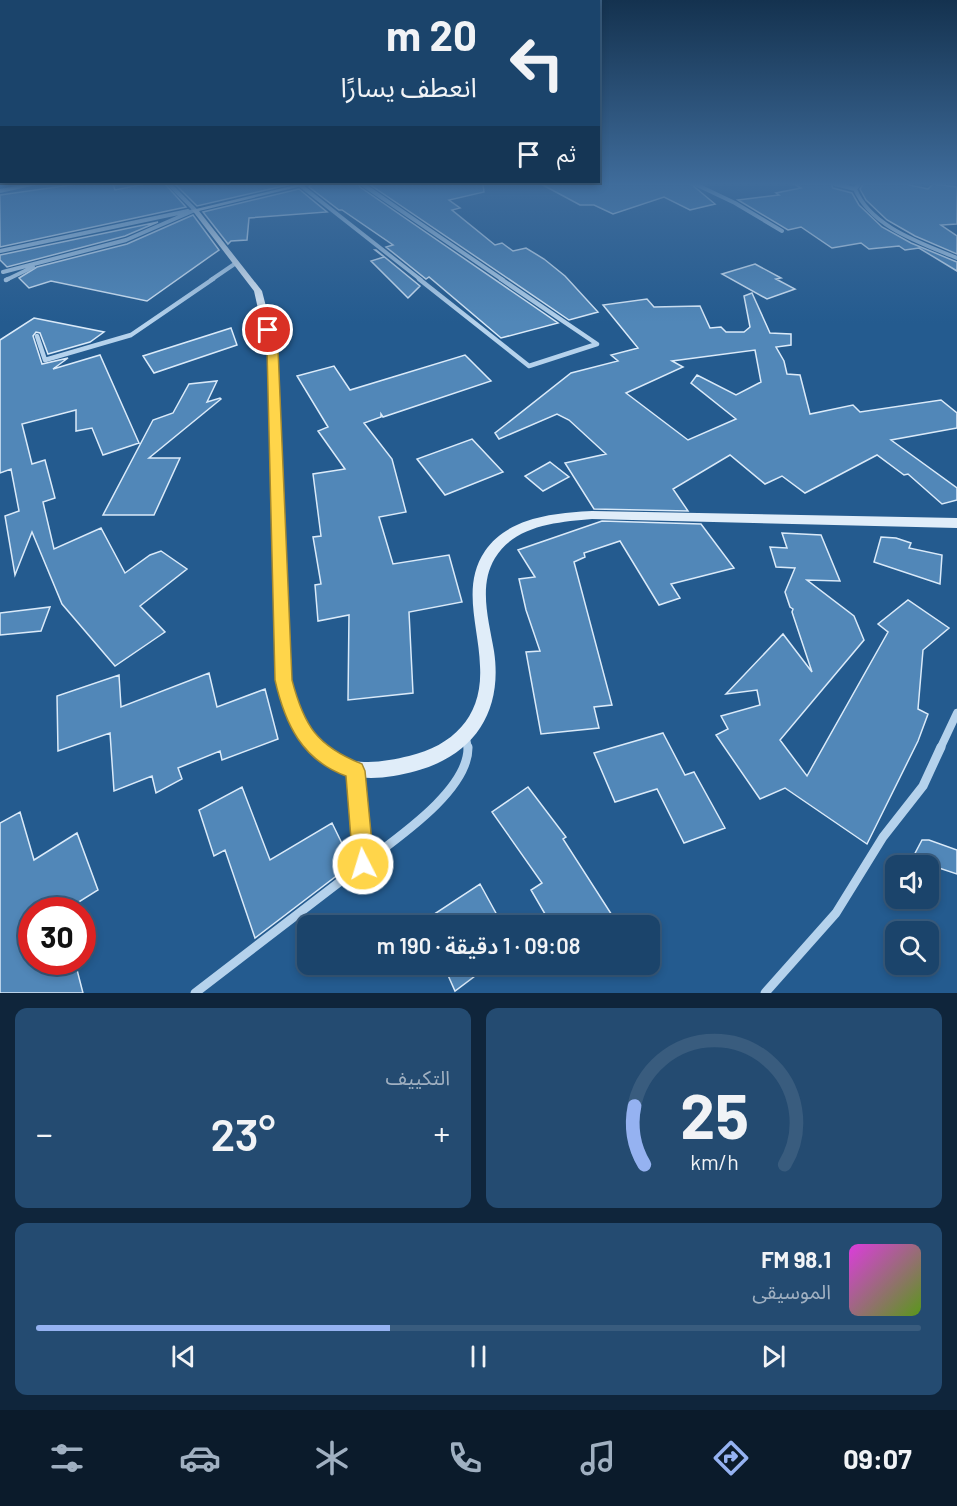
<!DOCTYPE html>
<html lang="ar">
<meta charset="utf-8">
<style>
:root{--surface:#1b446b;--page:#244b71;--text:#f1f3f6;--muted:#a0b0c1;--line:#395c7e;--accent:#95b2f1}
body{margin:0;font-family:Barlow,"Noto Sans Arabic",sans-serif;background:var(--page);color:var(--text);direction:rtl;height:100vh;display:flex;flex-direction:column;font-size:22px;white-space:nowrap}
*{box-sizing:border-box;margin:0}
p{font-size:20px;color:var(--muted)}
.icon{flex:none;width:33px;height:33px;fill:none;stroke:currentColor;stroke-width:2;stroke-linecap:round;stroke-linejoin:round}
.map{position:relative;height:993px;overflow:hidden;direction:ltr}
.drawer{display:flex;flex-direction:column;gap:15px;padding:15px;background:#0f253b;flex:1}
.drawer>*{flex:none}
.top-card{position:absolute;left:0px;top:0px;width:600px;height:183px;box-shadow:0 3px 9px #0003,0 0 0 2px var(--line);direction:rtl;background:#1b446b;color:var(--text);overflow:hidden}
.buttons{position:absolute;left:885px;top:855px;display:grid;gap:12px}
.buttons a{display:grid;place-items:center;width:54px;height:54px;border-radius:12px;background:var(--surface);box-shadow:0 3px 9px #0003,0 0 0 2px var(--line);font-size:30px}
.speed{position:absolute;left:18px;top:897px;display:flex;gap:12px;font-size:30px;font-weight:700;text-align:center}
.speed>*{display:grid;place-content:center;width:78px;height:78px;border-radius:50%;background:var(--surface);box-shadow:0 3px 9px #0003,0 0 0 2px var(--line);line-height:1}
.speed .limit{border:9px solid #d22;background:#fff;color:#111}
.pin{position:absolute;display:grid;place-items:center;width:51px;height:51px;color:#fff;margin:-26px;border:3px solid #fff;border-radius:50%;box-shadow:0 2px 6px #0007}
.me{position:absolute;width:66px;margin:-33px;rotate:355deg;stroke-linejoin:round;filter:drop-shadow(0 0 4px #0008)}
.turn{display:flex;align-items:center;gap:21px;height:126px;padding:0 24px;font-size:27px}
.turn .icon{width:78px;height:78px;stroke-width:2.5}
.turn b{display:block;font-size:42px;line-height:51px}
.then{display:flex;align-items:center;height:57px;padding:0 24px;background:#0003;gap:12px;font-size:22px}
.big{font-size:45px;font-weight:600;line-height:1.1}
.drawer .tile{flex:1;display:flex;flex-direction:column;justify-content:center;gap:9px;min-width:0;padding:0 21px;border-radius:12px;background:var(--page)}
.drawer .dial{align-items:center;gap:0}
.dial svg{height:156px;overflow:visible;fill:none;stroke:var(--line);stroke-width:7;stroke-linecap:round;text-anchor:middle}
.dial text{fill:var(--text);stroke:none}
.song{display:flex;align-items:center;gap:18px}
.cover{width:72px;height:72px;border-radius:9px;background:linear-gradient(135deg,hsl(300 70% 55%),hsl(90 70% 35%))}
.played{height:6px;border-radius:3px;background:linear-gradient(90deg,var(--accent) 40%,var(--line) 40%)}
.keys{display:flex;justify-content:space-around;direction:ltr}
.heat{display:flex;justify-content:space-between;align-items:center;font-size:33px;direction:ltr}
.drawer .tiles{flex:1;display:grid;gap:15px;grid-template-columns:1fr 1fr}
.tile:last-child{grid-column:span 2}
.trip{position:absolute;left:297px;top:915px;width:363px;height:60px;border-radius:12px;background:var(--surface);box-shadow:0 3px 9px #0003,0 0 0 2px var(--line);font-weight:600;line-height:60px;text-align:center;direction:rtl}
.menu{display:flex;height:96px;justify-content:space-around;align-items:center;background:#0b1b2b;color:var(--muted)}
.menu .icon{width:42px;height:42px}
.menu .active{color:var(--accent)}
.menu b{font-size:27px;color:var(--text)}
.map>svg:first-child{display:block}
.building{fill:#5187b8;stroke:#daeaf9;stroke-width:1.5;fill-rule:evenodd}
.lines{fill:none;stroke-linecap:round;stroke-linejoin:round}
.minor-far3{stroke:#b5d2ec;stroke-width:4}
.minor-far2{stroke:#b5d2ec;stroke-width:4.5}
.minor-far1{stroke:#b5d2ec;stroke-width:8}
.minor{stroke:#b5d2ec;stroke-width:9}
.secondary{fill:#e0edf9;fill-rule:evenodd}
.route{fill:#ffd54a;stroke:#a68a30;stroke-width:1.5}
</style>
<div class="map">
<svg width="957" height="993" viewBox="0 0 957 993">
<rect width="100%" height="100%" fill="#245b8f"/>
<path class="building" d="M78,184H113L115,190L145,184H165L186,207L0,247V195Z
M175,184H292L197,206Z
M312,184H358L360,187L558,323L501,338L429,277L426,279L386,247L393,245L342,210H339L309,187Z
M369,184H483L484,192L449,200L460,208L452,210L495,245L502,243L513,251L526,248L544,259L565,276L598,312L569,320Z
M541,184H691L715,204L690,210L664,197L613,214L594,205H580Z
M794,184H831L833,188L852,193L859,205L882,227L911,243L957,262V271L919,248L905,250L899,246L869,249L861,243L832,248L801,227L788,230L738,200L779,195L776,193L801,188Z
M863,184H905L928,189L933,184L957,187V224L941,225L957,236V254L915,236L887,220L866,200L860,189Z
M299,189L327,212L249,218L247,240L231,241L228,244L203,212Z
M193,215L219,250L147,301L51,281L29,288L19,278L37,267L127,244Z
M158,222L125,236L7,267L0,260V255Z
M375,250H376L420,286L408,298L371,261L384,257Z
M755,264L781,278L776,279L795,289L767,299L722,274Z
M752,293L770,333L791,334V345L776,347L784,361L787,374L800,375L810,414L853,405L860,412L941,400L957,413V428L891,440L957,488V500L942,504L908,474L904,475L877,455L805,493L782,476L765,484L730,455L673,489L688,511L594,509L565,463L606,454L569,420L557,414L499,439L495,433L571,373L618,361L611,355L638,348L603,305L647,299L654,307L700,306L710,328L721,327L726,332H744L750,327L744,296ZM755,350L761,382L736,395L697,375L691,383L736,419L688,440L626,393L683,367L672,361Z
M34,318L104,332L90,342L48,354L40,333L36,332L33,336L42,364L68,358L53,369L100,355L139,443L103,455L92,428L76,431V410L22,424L32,464L45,460L55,498L43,502L54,549L101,528L125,573L150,555L161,551L187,569L140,606L165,632L115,666L62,604L32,532L15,575L5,516L19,511L11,469L0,473V340Z
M231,328L237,345L154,373L143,356Z
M465,355L491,381L383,417L381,414V417L364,423L392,459L406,512L379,517L393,564L449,555L462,602L409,612L413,693L348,700L349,615L318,621L315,585L321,584L313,537L321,536L313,474L345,469L318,431L328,427L297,376L334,366L350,390Z
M217,381L207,402L220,398L221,399L149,458H180L154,515H103L153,420L173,413L189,384Z
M472,439L503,472L445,495L417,459Z
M550,462L569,477L543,491L525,476Z
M602,521L701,524L734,568L671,584L680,598L659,605L620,541L584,553L585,557L574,562L612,705L594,707L599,728L541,734L526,652L540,651L526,610L519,579L535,577L518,550Z
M782,533L821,535L840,581L807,580L854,616L864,640L780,740L807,776L888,632L878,624L908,600L949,628L923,650L918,709L928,714L918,741L867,844L785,788L760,799L716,735L728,729L721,716L760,705L757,690L726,694L783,634L812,672L792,612L793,609L790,607L785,592L795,568L776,567L770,547L787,548Z
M881,537L896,538L911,543L909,548L942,555L940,584L874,562Z
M50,607L41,631L0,635V613Z
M209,673L217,707L265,689L278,739L222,760L220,751L178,768L182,779L156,793L152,776L114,791L110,733L58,751L57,696L119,675L121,707Z
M663,733L685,775L694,772L725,828L684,843L657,789L615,802L594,753Z
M242,787L270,860L332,823L352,864L255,938L225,850L214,856L199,810Z
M528,787L566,837L563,839L619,926H552L531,890L542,883L492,812Z
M20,812L34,860L77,833L98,890L66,910H32V962H75L83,993H0V823Z
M922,840H929L957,850V874L912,859Z
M480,884L503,926H416Z
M443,964H491L455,991Z"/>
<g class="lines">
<path class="minor-far3" d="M169,184L195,210
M362,184L503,280
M695,184L735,203L782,231
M835,184L855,189
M859,184L855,189C871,227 921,243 957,258
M300,185L421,280
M0,251L188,211
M3,272L126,240L195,210
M6,280L33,267
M211,280L236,263"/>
<path class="minor-far2" d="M419,279L529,366L597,344L501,279
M6,280L8,279
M37,336L45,360L131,335L213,279"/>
<path class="minor-far1" d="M466,738L468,749
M940,749L957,713"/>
<path class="minor" d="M363,864C394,840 469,791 468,747
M195,993L363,864L355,771
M765,993L836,913L883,837L923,786L941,747"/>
<path class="secondary" d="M29,184H41L0,193V189Z
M300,184H310L199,211L262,291L277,349L292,680C299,709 310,739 338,755C359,767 387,761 409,756C455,745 483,715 480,666C479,627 461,586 485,551C508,517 555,513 592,511L957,518V528L592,519C558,522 515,525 495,558C478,586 489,621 494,651C503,711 475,755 416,771C386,779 356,783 328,767C297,750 284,713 276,680L267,349L254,291L192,210Z"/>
</g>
<linearGradient id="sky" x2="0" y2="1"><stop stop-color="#14324f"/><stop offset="0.57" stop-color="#3f6c9b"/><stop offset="1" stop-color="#3f6c9b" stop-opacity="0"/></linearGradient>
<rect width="957" height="323" fill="url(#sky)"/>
<path class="route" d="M268,326L273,330L278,349L292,680C304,726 317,746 362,764L365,771L374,864L371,871L363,875L356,871L353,864L346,776C302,760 285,724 275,680L267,349L263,330Z"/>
</svg>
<div class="buttons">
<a><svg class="icon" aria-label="sound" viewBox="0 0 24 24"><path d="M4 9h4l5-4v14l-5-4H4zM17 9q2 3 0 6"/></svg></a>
<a><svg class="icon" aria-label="search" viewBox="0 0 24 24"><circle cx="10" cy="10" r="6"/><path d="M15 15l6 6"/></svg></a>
</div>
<div class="speed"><div class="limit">30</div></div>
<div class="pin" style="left:268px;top:330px;background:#d93025"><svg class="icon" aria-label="arrive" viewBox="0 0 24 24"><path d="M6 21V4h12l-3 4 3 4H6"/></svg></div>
<svg class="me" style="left:363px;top:864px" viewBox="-20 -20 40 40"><circle r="17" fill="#ffd54a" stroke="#fff" stroke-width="3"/><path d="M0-11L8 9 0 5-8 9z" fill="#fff"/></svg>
<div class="trip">09:08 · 1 دقيقة · 190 m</div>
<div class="top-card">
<div class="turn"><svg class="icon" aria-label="left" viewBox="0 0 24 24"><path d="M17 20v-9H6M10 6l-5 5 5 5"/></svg><div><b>20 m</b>انعطف يسارًا</div></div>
<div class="then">ثم<svg class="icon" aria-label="arrive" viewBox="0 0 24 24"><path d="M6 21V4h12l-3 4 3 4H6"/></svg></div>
</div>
</div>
<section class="drawer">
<div class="tiles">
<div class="tile dial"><svg viewBox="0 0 100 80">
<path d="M14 69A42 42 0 1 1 86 69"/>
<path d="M14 69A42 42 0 0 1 9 39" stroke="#95b2f1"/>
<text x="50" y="56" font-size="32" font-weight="700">25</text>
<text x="50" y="72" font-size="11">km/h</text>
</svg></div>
<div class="tile"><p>التكييف</p>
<div class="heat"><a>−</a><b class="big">23°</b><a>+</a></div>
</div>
<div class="tile">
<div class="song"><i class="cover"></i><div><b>98.1 FM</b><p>الموسيقى</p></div></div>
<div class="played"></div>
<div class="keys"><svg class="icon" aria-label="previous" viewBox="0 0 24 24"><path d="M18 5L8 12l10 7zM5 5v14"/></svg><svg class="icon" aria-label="pause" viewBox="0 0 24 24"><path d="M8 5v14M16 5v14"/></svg><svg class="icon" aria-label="next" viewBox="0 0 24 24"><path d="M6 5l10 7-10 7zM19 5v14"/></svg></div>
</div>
</div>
</section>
<nav class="menu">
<b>09:07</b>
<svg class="icon active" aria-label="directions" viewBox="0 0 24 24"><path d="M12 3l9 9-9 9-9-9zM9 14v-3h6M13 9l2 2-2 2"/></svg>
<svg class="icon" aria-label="music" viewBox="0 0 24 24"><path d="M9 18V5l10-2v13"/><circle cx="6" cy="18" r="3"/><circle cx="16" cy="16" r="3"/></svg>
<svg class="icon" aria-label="phone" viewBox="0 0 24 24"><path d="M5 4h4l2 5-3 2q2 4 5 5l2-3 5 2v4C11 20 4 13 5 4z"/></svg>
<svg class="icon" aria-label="climate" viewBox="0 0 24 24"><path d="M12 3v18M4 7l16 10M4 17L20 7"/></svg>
<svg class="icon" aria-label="car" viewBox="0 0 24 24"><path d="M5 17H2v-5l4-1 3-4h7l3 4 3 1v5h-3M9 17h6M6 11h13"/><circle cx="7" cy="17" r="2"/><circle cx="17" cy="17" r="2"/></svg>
<svg class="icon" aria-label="filters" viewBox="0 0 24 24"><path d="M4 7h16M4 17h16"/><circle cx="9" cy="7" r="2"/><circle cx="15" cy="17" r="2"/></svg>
</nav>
